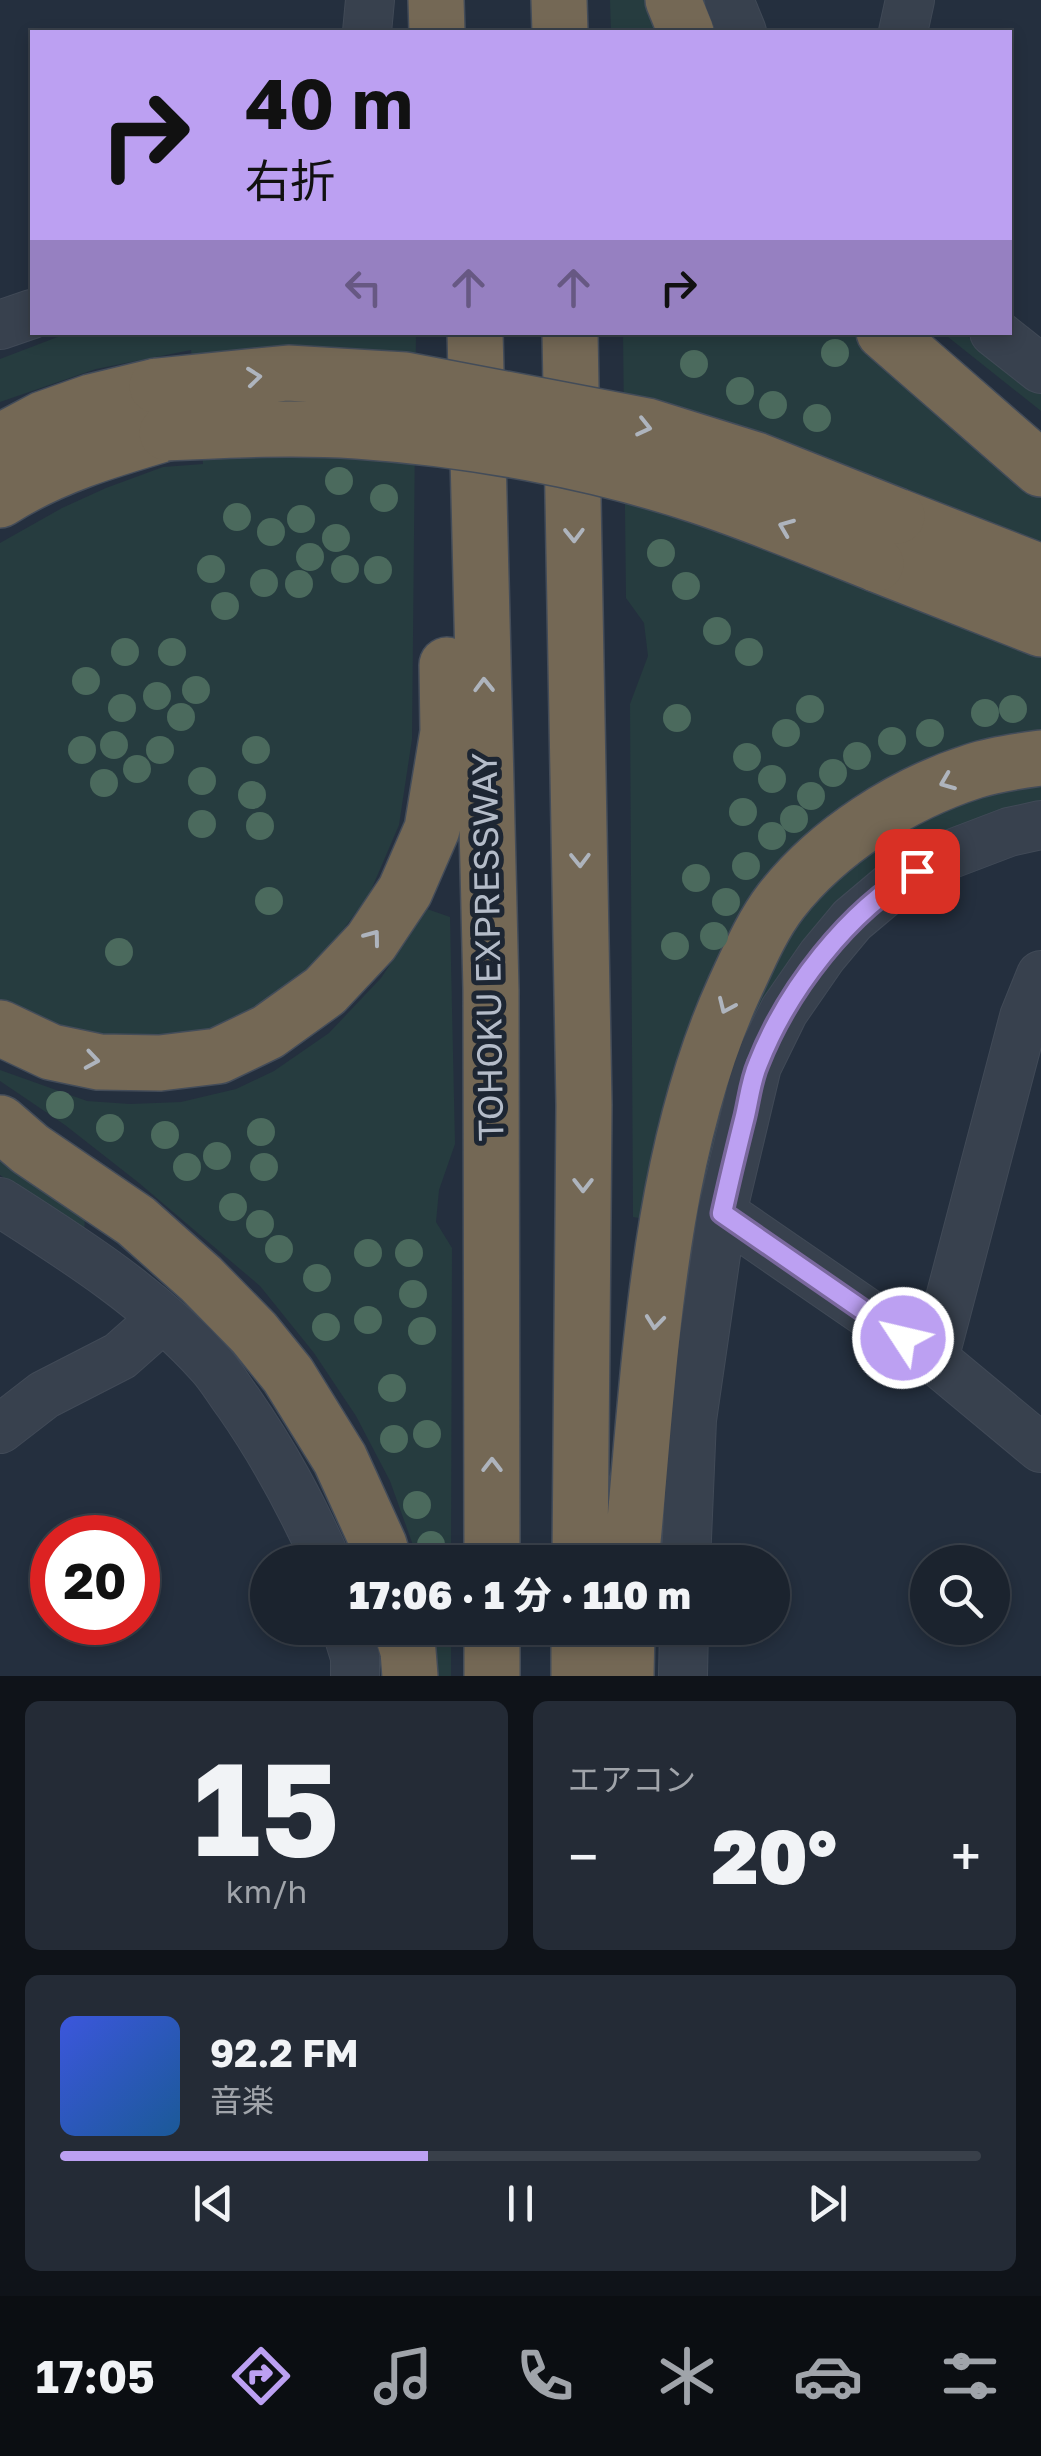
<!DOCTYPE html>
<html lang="ja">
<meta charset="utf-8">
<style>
:root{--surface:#1b232e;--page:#242b36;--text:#f1f3f6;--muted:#a0a4aa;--line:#39404a;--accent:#bca0f2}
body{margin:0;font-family:"Golos Text","Noto Sans JP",sans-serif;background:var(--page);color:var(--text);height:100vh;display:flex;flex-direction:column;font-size:38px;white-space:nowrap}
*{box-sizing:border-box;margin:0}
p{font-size:32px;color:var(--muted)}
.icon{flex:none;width:55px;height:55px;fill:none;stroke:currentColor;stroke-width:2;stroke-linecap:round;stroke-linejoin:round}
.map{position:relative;height:1676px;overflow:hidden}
.sheet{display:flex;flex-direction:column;gap:25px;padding:25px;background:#0f1319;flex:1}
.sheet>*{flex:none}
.banner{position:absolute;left:30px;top:30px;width:982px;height:305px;border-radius:0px;box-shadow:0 5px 15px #0003,0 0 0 2px var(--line);background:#bca0f2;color:#111;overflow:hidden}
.buttons{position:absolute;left:910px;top:1545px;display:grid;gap:20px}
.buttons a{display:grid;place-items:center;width:100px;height:100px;border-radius:50%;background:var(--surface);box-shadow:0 5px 15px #0003,0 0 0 2px var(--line);font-size:50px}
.speed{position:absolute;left:30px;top:1515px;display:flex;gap:20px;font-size:50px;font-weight:700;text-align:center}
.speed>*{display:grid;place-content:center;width:130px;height:130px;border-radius:50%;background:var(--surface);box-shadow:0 5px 15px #0003,0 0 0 2px var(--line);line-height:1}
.speed .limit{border:15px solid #d22;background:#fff;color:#111}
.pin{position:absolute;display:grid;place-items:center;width:85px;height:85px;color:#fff;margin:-42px;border-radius:20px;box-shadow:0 5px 15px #0006}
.me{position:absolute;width:110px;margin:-55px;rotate:305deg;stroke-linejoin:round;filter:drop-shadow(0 0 8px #0008)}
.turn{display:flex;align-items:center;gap:35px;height:210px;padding:0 50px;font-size:45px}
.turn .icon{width:130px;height:130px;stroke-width:2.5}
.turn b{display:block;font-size:70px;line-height:85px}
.lanes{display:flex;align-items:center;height:95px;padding:0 50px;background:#0003;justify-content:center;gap:50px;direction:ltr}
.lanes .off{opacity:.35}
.big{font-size:75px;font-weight:800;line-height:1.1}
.sheet .tile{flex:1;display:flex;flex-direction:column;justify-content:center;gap:15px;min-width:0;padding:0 35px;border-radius:15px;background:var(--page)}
.sheet .dial{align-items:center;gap:0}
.dial b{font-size:130px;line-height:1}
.song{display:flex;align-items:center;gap:30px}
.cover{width:120px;height:120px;border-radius:15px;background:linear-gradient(135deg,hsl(230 70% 55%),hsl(210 70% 35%))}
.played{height:10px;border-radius:5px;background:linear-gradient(90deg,var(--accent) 40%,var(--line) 40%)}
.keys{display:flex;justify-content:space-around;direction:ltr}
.heat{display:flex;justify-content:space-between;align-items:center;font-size:55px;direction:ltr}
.sheet .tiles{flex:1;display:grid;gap:25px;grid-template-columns:1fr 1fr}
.tile:last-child{grid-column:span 2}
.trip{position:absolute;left:250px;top:1545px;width:540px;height:100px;border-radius:50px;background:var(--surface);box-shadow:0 5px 15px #0003,0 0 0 2px var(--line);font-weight:800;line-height:100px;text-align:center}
.tabs{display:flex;height:160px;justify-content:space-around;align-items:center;background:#0b0e12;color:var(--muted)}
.tabs .icon{width:70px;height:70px}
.tabs .selected{color:var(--accent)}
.tabs b{font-size:45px;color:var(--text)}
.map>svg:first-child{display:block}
.green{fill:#263c3f}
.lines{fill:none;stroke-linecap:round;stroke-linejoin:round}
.minor-casing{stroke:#414a57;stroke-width:50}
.highway-casing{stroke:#434c59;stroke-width:58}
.minor{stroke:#38414e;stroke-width:48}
.highway{stroke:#746855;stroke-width:55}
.highway-bridge-casing{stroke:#434c59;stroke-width:58;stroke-linecap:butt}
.highway-bridge{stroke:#746855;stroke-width:55}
.tree{fill:#4b6a5d}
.oneway{stroke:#aeb4bd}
.route-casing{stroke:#7a689d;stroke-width:25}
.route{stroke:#bca0f2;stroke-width:18}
.labels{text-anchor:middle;stroke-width:10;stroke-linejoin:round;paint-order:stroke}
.street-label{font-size:35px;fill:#b4bcc9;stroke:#1d2633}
</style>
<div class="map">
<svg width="1041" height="1676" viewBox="0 0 1041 1676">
<rect width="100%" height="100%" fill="#242f3e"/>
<path class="green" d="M610,0H652L663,32H611Z
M68,333H416L412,739L399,825L369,895L322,958L273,1001L228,1026L153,1043L102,1044L0,1006V543L62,508L106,488L163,467L203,464L191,350L96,369L0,402V359Z
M623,333H853L1041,492V547L904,493L1041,654V731L1030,732L853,808L645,1219L633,1217L630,704L648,656L644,623L626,598Z
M943,333H963L1041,393V411Z
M1041,779V810L816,944L691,1336L663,1508L678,1342L714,1131L729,1073L775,955L808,909L847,864L963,796Z
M427,909L450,917L455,1144L439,1190L436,1222L452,1248L451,1562H419L390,1481L356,1416L314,1353L260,1286L139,1183L65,1125L0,1081V1070L87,1101L130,1104L181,1102L236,1089L274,1071L329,1033L381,978Z
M0,1151L85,1215L84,1235L0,1175Z
M432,1628H451V1676H437Z"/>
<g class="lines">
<g class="minor-casing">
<path id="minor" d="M729,0L742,32
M367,32L370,0
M903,32L910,0
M0,325L32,314
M994,332L1041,369
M0,1202C75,1250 151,1298 211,1365C221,1376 229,1390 238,1402C275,1455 301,1504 327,1562
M722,1213L934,1359L1041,1448
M934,1359L1024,1017L1041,975
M0,1429L44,1395L120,1356L163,1318
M686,1562L692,1420L722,1213L757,1066L784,1011L822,956L852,920L896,883L938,859L1009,832L1041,825
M346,1628L355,1657V1676
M683,1676L684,1628"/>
</g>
<g class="highway-casing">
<path id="highway" d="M436,0L437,32
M559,0L560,32
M673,0L686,32
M475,332L491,990L492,1562
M570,332L584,1105L580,1562
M884,332L1041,469
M0,442L43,419L91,402L157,386
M0,500C51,467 109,450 167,433
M897,516L1041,572
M876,564L1041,629
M0,1028L51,1052L99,1062L160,1063L218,1056L268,1032L325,991L371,942L405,891L432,829L448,732L447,665
M0,1123L30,1149L136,1221L201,1279L254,1333L288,1375L340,1459L379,1545L384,1562
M631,1562C650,1374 655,1163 734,989C748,959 761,927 781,901C828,841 902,794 974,771C995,764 1019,761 1041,758
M401,1628L408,1651L410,1676
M492,1628V1676
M579,1676V1628
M626,1676L627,1628"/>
</g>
<use href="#minor" class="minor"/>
<use href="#highway" class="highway"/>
<g class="highway-bridge-casing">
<path id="highway-bridge" d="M157,386L288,373L405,380L647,426L756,460L897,516
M167,433C231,430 293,427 357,431C470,439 591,460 699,496C759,516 817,540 876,564"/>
</g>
<use href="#highway-bridge" class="highway-bridge"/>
</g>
<g class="tree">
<circle cx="835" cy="353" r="14"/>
<circle cx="694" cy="364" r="14"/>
<circle cx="740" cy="391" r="14"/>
<circle cx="773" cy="405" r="14"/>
<circle cx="817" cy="418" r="14"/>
<circle cx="339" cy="481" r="14"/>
<circle cx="384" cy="498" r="14"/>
<circle cx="237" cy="517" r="14"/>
<circle cx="301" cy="519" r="14"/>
<circle cx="271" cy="532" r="14"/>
<circle cx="336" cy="538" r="14"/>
<circle cx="661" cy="553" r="14"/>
<circle cx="310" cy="557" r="14"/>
<circle cx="211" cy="569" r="14"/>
<circle cx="345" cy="569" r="14"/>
<circle cx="378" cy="570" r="14"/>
<circle cx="264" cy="583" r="14"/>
<circle cx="299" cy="584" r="14"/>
<circle cx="686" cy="586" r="14"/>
<circle cx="225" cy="606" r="14"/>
<circle cx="717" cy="631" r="14"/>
<circle cx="125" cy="652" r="14"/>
<circle cx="172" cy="652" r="14"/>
<circle cx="749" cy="652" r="14"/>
<circle cx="86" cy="681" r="14"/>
<circle cx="196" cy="690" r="14"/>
<circle cx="157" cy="696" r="14"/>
<circle cx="122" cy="708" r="14"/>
<circle cx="810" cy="709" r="14"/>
<circle cx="1013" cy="709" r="14"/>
<circle cx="985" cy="713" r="14"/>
<circle cx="181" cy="717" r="14"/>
<circle cx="677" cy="718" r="14"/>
<circle cx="786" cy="733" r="14"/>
<circle cx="930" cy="733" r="14"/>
<circle cx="892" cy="741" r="14"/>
<circle cx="114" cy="745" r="14"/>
<circle cx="82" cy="750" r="14"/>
<circle cx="160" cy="750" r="14"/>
<circle cx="256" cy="750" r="14"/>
<circle cx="857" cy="756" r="14"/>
<circle cx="747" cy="757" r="14"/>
<circle cx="137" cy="769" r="14"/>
<circle cx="833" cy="773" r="14"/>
<circle cx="772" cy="779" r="14"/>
<circle cx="202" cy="781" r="14"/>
<circle cx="104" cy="783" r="14"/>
<circle cx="252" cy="795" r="14"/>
<circle cx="811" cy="796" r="14"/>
<circle cx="743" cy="812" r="14"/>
<circle cx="794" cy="819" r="14"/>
<circle cx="202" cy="824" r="14"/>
<circle cx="260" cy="826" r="14"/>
<circle cx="772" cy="836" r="14"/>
<circle cx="746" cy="866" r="14"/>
<circle cx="696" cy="878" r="14"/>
<circle cx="269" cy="901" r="14"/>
<circle cx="726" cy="902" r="14"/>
<circle cx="714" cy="936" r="14"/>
<circle cx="675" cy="946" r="14"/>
<circle cx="119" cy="952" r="14"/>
<circle cx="60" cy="1105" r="14"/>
<circle cx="110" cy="1128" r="14"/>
<circle cx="261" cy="1132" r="14"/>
<circle cx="165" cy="1135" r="14"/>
<circle cx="217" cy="1156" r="14"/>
<circle cx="187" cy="1167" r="14"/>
<circle cx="264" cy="1167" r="14"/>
<circle cx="233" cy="1207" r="14"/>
<circle cx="260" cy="1224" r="14"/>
<circle cx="279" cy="1249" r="14"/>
<circle cx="368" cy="1253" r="14"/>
<circle cx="409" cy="1253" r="14"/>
<circle cx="317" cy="1278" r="14"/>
<circle cx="413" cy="1294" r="14"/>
<circle cx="368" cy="1320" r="14"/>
<circle cx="326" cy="1327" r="14"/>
<circle cx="422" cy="1331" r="14"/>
<circle cx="392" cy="1388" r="14"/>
<circle cx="427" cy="1434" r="14"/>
<circle cx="394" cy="1439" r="14"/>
<circle cx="417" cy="1505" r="14"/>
<circle cx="431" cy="1545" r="14"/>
</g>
<defs><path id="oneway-chevron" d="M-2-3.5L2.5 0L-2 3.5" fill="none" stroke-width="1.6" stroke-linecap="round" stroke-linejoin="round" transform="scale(2.5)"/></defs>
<g class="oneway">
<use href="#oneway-chevron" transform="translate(254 377) rotate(-6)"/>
<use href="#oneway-chevron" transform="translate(644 427) rotate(13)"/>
<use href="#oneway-chevron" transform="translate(786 527) rotate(-158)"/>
<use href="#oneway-chevron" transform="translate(574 535) rotate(89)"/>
<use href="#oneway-chevron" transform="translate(484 685) rotate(-91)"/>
<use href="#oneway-chevron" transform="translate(947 782) rotate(158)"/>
<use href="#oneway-chevron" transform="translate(580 860) rotate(89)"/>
<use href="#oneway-chevron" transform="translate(373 937) rotate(-53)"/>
<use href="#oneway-chevron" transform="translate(726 1006) rotate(114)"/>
<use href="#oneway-chevron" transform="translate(92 1060) rotate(9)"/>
<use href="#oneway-chevron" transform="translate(583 1185) rotate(90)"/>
<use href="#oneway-chevron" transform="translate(655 1322) rotate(96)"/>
<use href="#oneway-chevron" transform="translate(492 1465) rotate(-90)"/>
</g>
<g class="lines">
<g class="route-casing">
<path id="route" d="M903,1338L722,1213C729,1181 737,1148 745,1116C749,1099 751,1080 758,1064C787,990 848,911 917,871"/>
</g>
<use href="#route" class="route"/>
</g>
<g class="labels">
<g class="street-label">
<text transform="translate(488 947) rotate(-91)" y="12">TOHOKU EXPRESSWAY</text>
</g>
</g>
</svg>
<div class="buttons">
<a><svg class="icon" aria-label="search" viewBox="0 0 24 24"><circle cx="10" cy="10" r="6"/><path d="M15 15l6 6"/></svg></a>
</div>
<div class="speed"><div class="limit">20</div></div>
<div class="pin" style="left:917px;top:871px;background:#d93025"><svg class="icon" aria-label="arrive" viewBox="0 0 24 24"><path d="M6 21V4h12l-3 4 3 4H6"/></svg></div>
<svg class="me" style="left:903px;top:1338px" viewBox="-20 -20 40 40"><circle r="17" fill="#bca0f2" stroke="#fff" stroke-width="3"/><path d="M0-11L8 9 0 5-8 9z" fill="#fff"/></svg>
<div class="trip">17:06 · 1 分 · 110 m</div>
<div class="banner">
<div class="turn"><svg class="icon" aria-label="right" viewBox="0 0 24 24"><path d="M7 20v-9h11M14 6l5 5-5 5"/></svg><div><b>40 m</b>右折</div></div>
<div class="lanes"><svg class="icon off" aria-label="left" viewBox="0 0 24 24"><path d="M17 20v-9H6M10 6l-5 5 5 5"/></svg><svg class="icon off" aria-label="ahead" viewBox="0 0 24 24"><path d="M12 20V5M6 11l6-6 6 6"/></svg><svg class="icon off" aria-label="ahead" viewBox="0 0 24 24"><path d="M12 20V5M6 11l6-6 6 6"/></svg><svg class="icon" aria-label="right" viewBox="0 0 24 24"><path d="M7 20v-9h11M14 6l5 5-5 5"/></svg></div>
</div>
</div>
<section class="sheet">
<div class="tiles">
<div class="tile dial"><b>15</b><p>km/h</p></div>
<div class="tile"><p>エアコン</p>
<div class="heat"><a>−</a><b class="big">20°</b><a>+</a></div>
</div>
<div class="tile">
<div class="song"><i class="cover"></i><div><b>92.2 FM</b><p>音楽</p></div></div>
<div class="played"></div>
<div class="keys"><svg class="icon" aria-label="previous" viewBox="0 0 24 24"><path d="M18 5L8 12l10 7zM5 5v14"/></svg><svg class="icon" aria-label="pause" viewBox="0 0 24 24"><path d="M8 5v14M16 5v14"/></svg><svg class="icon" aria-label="next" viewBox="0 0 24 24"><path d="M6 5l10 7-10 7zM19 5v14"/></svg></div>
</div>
</div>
</section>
<nav class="tabs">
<b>17:05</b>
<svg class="icon selected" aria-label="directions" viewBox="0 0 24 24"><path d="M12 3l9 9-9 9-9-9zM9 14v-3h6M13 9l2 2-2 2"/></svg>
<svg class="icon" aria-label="music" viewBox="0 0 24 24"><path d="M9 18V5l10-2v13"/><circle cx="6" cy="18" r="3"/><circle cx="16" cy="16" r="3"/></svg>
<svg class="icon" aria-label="phone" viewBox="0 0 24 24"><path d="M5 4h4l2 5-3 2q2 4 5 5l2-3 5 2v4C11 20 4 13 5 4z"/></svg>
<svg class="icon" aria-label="climate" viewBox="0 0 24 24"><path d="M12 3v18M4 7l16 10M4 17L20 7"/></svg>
<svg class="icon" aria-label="car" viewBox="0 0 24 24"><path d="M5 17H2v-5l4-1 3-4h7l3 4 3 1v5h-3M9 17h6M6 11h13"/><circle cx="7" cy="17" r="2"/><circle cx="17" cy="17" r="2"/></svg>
<svg class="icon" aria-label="filters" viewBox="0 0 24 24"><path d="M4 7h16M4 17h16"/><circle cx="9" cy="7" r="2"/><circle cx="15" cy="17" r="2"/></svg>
</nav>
